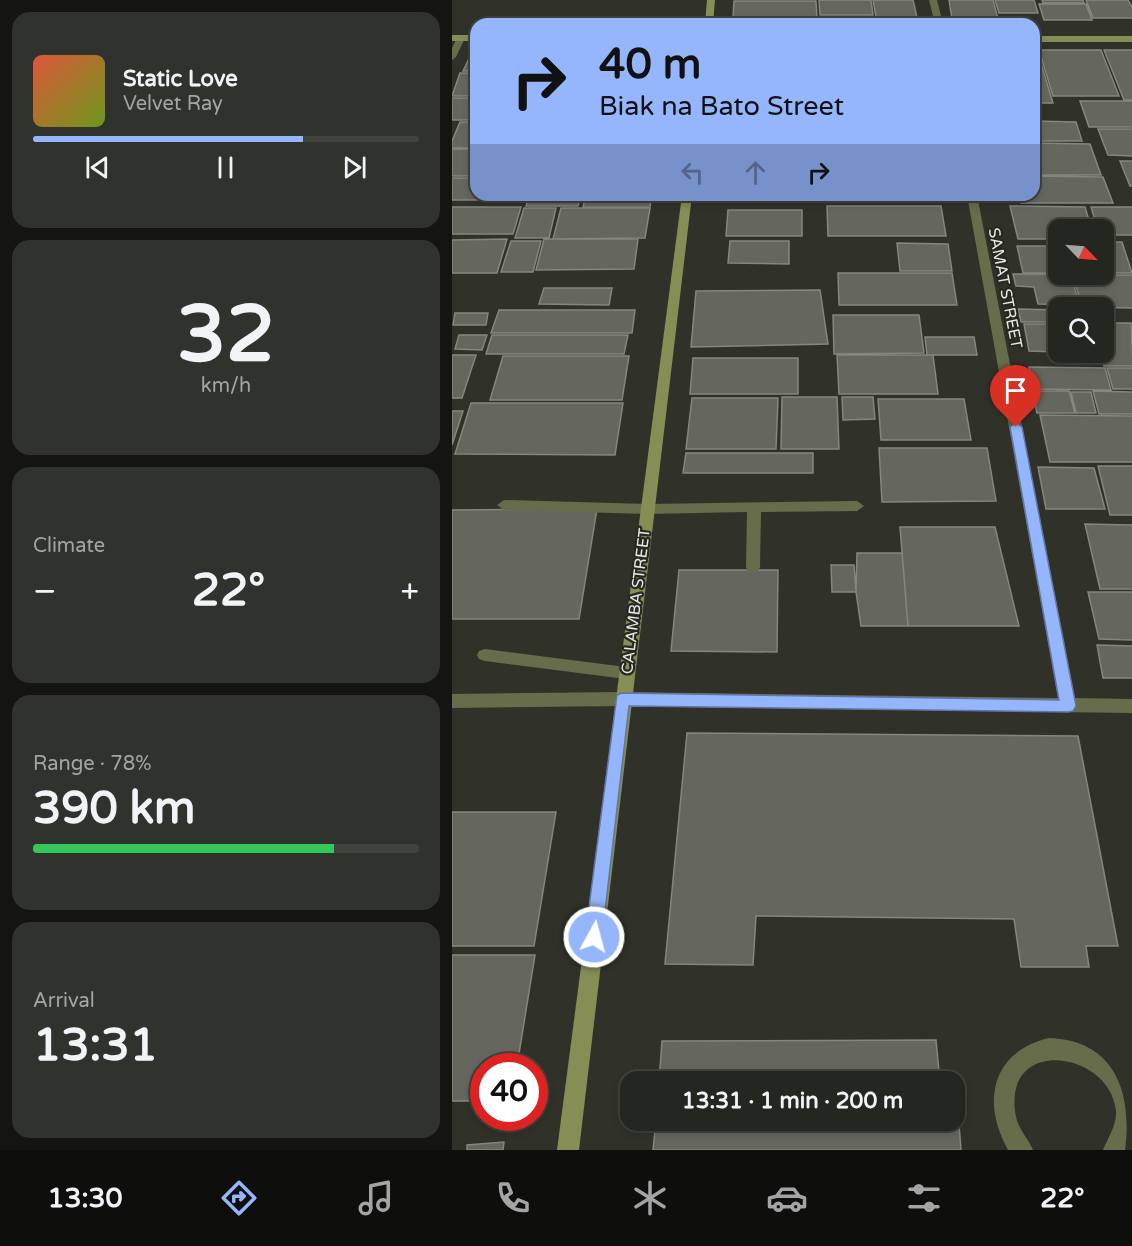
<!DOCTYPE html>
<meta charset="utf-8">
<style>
:root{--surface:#242620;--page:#30322d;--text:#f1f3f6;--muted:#a3a5a5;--line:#41433e;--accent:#95b6fd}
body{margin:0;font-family:"Varela Round",sans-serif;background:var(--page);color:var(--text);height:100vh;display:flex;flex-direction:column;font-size:22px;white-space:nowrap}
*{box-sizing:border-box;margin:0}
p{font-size:20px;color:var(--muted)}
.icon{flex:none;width:33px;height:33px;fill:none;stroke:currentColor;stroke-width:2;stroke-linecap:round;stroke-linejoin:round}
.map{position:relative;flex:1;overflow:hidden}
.drawer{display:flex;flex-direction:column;gap:12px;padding:12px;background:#141512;width:452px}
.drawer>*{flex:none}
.guide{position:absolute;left:18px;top:18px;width:570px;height:183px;border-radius:18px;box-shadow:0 3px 9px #0003,0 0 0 2px var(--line);background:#95b6fd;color:#111;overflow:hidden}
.needle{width:39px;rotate:115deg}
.tools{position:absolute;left:596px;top:219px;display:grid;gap:12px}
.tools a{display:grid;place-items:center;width:66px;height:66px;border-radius:12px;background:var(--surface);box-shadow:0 3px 9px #0003,0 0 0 2px var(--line);font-size:30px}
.speed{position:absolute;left:18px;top:1053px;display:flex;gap:12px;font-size:30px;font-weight:700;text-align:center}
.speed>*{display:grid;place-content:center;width:78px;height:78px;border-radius:50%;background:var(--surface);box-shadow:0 3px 9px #0003,0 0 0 2px var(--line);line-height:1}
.speed .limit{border:9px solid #d22;background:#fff;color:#111}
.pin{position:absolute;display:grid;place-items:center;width:51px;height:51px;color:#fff;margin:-62px -26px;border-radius:50% 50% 50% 0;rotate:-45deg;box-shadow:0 0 6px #0007}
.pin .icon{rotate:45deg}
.me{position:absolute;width:66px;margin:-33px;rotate:7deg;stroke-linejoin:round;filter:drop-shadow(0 0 4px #0008)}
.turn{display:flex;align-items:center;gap:21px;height:126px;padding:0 30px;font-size:27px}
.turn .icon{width:78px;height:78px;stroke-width:2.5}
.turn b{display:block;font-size:42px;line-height:51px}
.lanes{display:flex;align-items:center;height:57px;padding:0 30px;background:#0003;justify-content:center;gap:30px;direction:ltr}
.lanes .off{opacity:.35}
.big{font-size:45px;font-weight:700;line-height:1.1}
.drawer .tile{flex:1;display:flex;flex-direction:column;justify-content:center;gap:9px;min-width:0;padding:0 21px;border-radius:18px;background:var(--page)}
.drawer .dial{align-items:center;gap:0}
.dial b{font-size:78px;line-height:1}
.song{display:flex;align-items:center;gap:18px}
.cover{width:72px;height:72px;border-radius:9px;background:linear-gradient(135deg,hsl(10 70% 55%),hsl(80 70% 35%))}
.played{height:6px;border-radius:3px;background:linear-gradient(90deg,var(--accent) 70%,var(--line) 70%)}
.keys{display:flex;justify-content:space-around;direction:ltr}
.heat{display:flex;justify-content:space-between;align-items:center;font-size:33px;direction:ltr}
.charge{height:9px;border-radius:4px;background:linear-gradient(90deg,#34c759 78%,var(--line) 0)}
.trip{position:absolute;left:168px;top:1071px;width:345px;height:60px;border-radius:18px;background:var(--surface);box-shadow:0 3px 9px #0003,0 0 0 2px var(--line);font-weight:700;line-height:60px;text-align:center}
.tabs{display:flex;height:96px;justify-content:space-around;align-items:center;background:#0e0f0d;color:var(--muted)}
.tabs .icon{width:42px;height:42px}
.tabs .selected{color:var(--accent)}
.tabs b{font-size:27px;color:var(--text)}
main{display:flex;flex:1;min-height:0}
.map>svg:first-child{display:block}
.building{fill:#65665e;stroke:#85867e;stroke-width:1.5}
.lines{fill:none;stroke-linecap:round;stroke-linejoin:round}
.lane{fill:#676c4a;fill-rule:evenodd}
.street{fill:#676c4a;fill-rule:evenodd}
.secondary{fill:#868d55;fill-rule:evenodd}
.route{fill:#95b6fd;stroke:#6176a4;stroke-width:1.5}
.labels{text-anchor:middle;stroke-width:4.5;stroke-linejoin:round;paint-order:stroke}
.street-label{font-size:16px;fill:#e7e8e3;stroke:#272821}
</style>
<main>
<section class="drawer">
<div class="tile">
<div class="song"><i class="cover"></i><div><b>Static Love</b><p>Velvet Ray</p></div></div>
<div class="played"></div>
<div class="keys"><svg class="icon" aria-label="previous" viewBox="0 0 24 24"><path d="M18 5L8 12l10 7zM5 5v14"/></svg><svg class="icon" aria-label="pause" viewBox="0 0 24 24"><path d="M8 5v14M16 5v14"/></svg><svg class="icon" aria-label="next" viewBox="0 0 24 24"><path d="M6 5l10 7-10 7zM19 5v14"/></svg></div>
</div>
<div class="tile dial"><b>32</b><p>km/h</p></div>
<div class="tile"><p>Climate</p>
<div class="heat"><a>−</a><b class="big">22°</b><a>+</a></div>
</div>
<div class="tile"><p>Range · 78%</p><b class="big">390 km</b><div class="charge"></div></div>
<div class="tile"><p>Arrival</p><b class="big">13:31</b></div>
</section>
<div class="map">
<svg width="681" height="1150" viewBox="0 0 681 1150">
<rect width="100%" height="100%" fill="#30322a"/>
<path class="building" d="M367,0H419L421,15H368Z
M421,0H461L466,22L425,23Z
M497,0H541L546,19H500Z
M543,0H582L586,13H547Z
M590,0H631L632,3H591Z
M634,0H676L681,9V18H641Z
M282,1H364L365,17H281Z
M587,4H634L640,20H592Z
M24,44V71H11Z
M582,50H585L601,103H582Z
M587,50H649L667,96H601Z
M652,50H681V100H672Z
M8,73H24V96H0Z
M0,98H24V120H0Z
M628,101H681V127H637Z
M582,121L624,122L630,141H582Z
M8,122H24V148H0V141Z
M646,129H681V156L656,155Z
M582,143L638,144L649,175H582Z
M0,149H24V176H0Z
M668,161H681V186H678Z
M582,176L651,177L661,203H569L567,195H582Z
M0,178H24V195H71L69,200H0Z
M78,195H129L126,206H74Z
M132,195H190V198L131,199Z
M261,195H322V201H261Z
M133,199H199L198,207H131Z
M375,206H489L494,236H376Z
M558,206L633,207L640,230H606V239H566Z
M0,207H69L61,234H0Z
M639,207H681V235H651V230H646Z
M72,208H104L97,238H63Z
M109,208H198L193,238L101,239Z
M276,210H350V236H274Z
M55,239L45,273H0V240Z
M92,239H186L182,269L84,270Z
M59,241H89L81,272H49Z
M278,241H337V264L276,263Z
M651,242H670L680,273H651Z
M445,243L496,244L500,271H448Z
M565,246H606V273H571Z
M386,273H500L505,305H387Z
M561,274H619L627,305L586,304L582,287L564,286Z
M621,275H681V308L630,307Z
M92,288H160L157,305L87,304Z
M368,290L376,344L239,347L244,291Z
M566,309L606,310V322H569Z
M47,310H183L180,333H39Z
M3,313H36L34,325H1Z
M381,315H467L472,353L382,354Z
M651,323H679L681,366H652L648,352H651Z
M572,324H606V352L577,351Z
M7,335H35L30,350L3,349Z
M40,335H176L172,354H34Z
M473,337H522L525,355H475Z
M0,355H24L10,398H0Z
M385,355H481L486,394H387Z
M51,356H177L170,400H38Z
M241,358H346V394H238Z
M577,367L653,368L659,390L582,389Z
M655,368H681V389H661Z
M580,391H617L623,413H585Z
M641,391L681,392V414H647Z
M619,392H639L644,413H624Z
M330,397H385L387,449H329Z
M390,397H421L423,419L391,420Z
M240,398H326L324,449H234Z
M426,399H512L519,440H429Z
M19,403H171L163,455L3,454Z
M0,411H11L0,445Z
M588,415L681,416V462H598Z
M427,448H535L544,501L430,502Z
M234,453H361V473H231Z
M646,466H681V515H658Z
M586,467L642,468L653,509H594Z
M145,509L127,619H0V510Z
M633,524L681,525V589H648Z
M448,527H543L567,626H456Z
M405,553H450L456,626H409L404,592Z
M379,565H402L404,592H380Z
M227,570H326L325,652L219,651Z
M636,592H681V640L647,639Z
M645,645L681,646V678H651Z
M235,733L626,736L666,946H634L637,967H569L562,919L304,916L301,965L213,964Z
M0,812H104L82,946H0Z
M0,955H83L65,1066H32V1101H0Z
M484,1040L488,1082H207L210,1041Z
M502,1098H505L509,1150H201L204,1120H502Z
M52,1142L51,1150H15V1145Z"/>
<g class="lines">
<path class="lane" d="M52,500L195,504L405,501L412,506L405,511L309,512L308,567L306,571H296L294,567L295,512L195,514L52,510L45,505Z
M33,649L174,667L180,668L182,673L180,678L174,679L33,661L27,659L25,655L27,651Z
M597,1038C661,1040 681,1090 673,1150H651C656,1138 665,1124 664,1111C658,1050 548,1035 564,1117C567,1130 576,1138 581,1150H556L555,1148C529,1100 541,1051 597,1038Z"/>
<path class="street" d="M477,0H485L491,24H483Z
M6,36L13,38L4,57L0,60V48Z
M515,195H525L623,698L681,699V713L170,706L0,708V694L170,692L606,698Z"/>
<path class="secondary" d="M255,0H263L261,24H253Z
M0,35H24V41H0Z
M582,36H681V42H582Z
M230,195H240L127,1150H105Z"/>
</g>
<path class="route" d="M564,423L570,427L624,706L621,711L616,712L177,706L150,937L148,943L142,945L135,943L133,937L165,695L170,693L607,700L558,427Z"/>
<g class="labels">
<g class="street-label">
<text transform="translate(554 288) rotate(79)" y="6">SAMAT STREET</text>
<text transform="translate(183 601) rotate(-83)" y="6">CALAMBA STREET</text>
</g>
</g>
</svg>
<div class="tools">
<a><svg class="needle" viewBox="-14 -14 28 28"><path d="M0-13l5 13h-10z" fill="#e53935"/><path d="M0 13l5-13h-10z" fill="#a3a5a5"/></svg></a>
<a><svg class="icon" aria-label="search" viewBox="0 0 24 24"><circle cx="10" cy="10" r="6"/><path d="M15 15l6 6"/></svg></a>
</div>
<div class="speed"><div class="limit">40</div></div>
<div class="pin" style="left:564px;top:427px;background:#d93025"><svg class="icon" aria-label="arrive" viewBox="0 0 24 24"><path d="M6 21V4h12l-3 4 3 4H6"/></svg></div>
<svg class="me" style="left:142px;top:937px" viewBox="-20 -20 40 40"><circle r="17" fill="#95b6fd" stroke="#fff" stroke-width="3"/><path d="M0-11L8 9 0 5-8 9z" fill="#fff"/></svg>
<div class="trip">13:31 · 1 min · 200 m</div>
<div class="guide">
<div class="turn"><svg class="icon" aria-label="right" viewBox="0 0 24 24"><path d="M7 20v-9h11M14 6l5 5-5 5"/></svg><div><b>40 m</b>Biak na Bato Street</div></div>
<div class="lanes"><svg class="icon off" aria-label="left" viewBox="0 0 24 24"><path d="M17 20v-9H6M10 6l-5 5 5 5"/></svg><svg class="icon off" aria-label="ahead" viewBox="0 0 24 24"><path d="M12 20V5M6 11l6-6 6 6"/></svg><svg class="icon" aria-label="right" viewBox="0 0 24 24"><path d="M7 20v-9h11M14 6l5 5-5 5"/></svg></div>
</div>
</div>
</main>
<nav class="tabs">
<b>13:30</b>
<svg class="icon selected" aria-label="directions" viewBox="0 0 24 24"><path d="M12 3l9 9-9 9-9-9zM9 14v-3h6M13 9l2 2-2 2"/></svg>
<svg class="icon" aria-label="music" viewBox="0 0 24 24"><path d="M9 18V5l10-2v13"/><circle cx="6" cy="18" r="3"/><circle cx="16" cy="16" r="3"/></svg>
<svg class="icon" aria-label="phone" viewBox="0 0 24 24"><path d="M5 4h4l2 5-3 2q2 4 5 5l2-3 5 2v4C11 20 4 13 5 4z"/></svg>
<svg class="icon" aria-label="climate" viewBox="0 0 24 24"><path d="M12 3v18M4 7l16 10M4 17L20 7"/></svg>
<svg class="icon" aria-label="car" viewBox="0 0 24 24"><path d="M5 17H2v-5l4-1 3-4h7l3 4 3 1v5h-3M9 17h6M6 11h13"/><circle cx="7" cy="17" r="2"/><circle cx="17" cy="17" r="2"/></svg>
<svg class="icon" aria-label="filters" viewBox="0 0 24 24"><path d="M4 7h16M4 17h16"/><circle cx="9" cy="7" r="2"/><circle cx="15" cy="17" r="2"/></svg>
<b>22°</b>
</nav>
